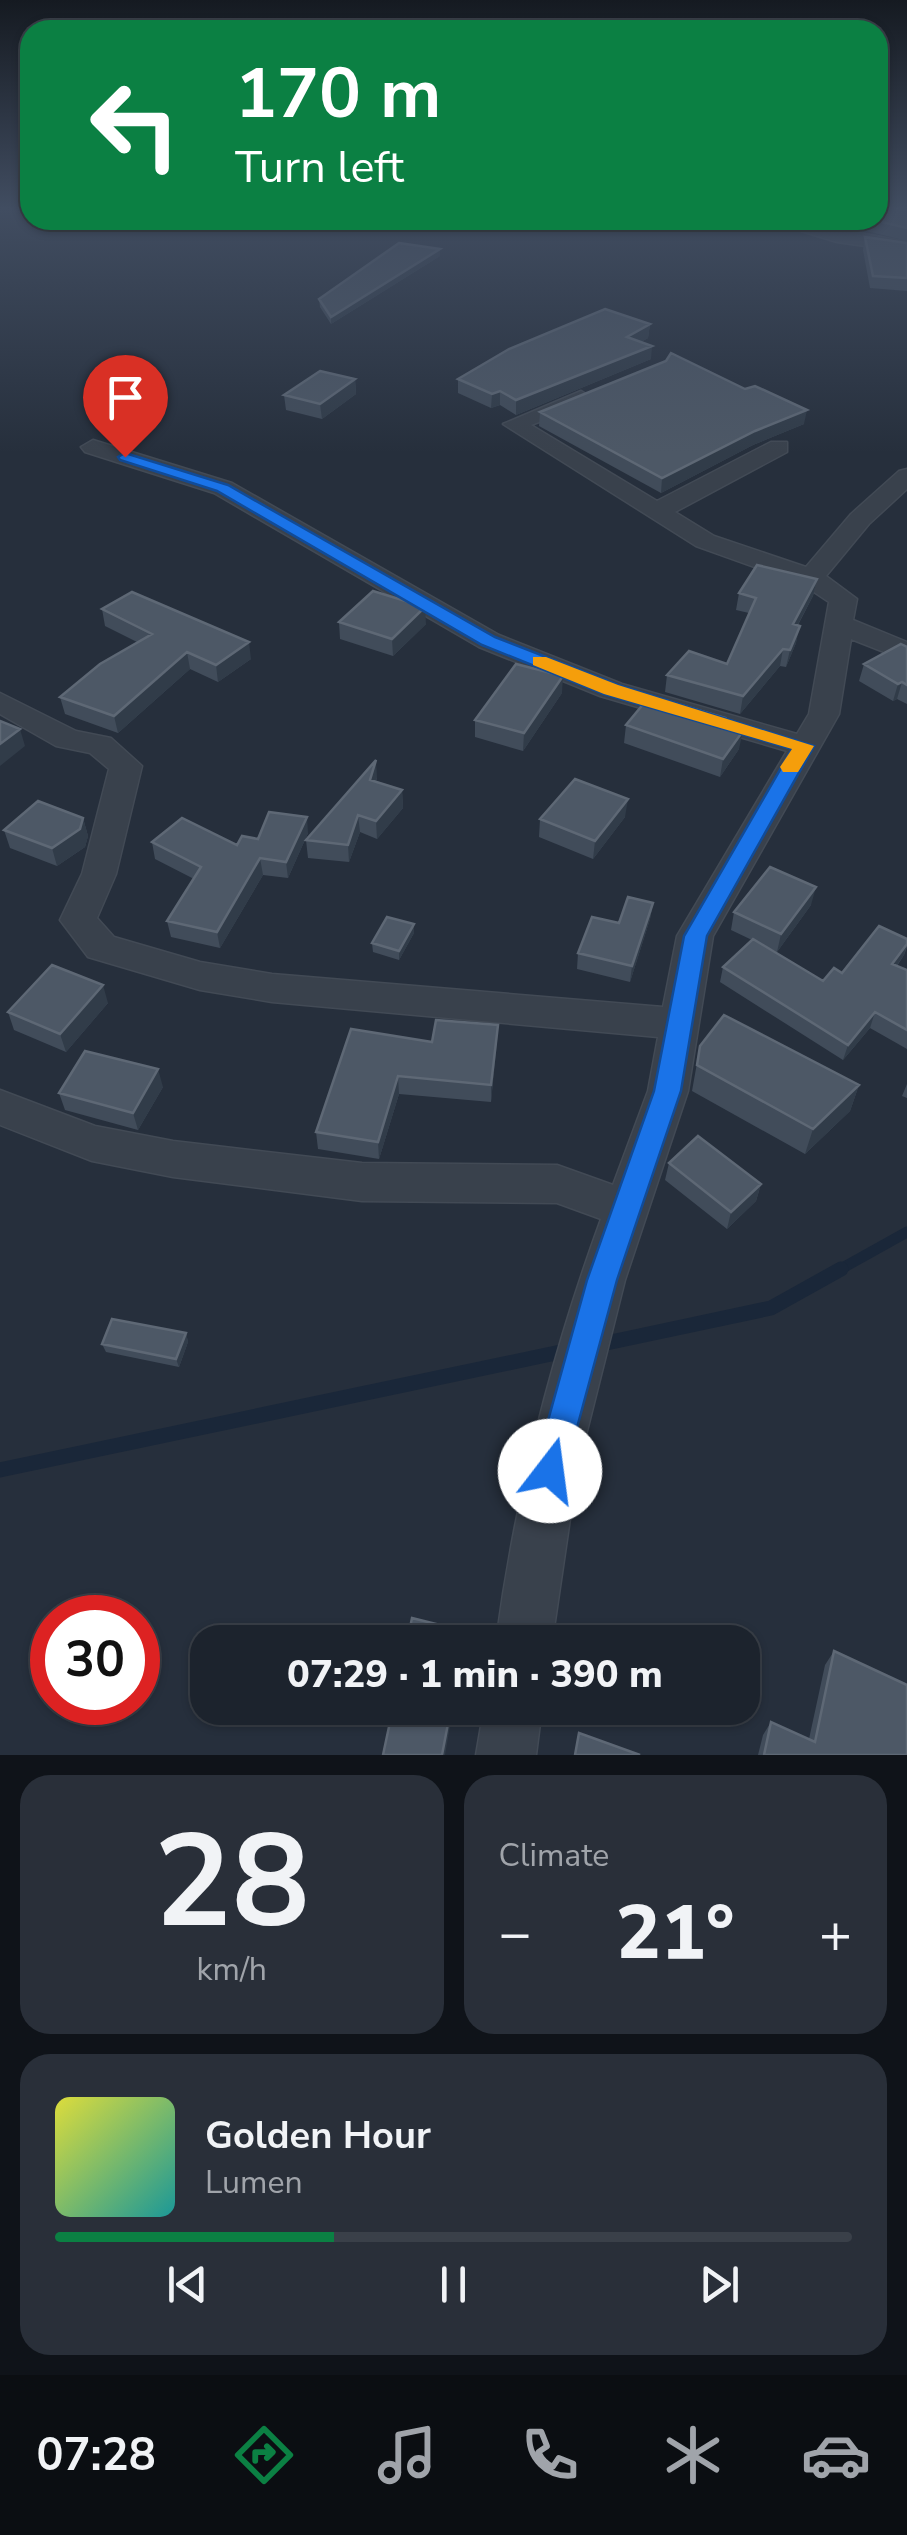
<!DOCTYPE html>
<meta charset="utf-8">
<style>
:root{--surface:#1c232d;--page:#292f39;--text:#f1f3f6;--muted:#a0a4aa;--line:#3a4049;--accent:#0b8043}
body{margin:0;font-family:"Nunito Sans",sans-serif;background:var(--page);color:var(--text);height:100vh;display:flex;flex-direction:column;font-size:38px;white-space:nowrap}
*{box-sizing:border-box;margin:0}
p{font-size:32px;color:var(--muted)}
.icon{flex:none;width:55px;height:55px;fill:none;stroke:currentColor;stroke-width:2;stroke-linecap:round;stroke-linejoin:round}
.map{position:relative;height:1755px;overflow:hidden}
.drawer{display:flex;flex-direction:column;gap:20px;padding:20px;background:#0f1319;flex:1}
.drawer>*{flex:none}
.top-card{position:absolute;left:20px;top:20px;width:868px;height:210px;border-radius:30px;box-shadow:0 2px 8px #0004,0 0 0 2px var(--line);background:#0b8043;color:#fff;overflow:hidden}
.speed{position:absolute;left:30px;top:1595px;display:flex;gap:20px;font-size:50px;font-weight:700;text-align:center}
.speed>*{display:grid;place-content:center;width:130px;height:130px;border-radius:50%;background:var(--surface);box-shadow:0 2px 8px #0004,0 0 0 2px var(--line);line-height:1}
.speed .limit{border:15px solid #d22;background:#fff;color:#111}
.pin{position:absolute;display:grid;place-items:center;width:85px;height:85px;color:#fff;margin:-102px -42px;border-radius:50% 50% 50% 0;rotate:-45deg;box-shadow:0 0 10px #0007}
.pin .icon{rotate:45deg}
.me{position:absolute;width:110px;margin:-55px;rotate:15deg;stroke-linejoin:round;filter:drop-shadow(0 0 8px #0008)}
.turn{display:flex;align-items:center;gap:35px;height:210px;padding:0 50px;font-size:45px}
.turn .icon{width:130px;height:130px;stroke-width:2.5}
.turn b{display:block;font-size:70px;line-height:85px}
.big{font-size:75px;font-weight:800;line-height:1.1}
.drawer .widget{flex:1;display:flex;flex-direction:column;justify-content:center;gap:15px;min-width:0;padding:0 35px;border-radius:30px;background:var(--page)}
.drawer .dial{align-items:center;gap:0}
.dial b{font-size:130px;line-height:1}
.song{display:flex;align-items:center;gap:30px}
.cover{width:120px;height:120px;border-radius:15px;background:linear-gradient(135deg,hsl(60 70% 55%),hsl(180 70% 35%))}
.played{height:10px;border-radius:5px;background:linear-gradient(90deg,var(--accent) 35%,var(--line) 35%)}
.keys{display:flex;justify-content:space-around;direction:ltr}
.heat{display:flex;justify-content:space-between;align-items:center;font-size:55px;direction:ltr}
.drawer .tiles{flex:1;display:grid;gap:20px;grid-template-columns:1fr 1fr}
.widget:last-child{grid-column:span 2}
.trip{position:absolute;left:190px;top:1625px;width:570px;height:100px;border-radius:30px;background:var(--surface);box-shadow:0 2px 8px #0004,0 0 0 2px var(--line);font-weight:800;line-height:100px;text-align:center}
.dock{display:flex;height:160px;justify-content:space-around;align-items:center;background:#0b0e12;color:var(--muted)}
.dock .icon{width:70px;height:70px}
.dock .on{color:var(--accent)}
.dock b{font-size:45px;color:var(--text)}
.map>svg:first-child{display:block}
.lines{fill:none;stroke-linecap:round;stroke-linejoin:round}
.stream-far1{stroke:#1a2739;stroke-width:11}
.stream{stroke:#1a2739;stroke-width:15}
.minor-casing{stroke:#424a55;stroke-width:3}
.minor{fill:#39414c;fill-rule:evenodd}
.wall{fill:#414c5a}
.shaded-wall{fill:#313c49}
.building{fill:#4d5866;stroke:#5e6875;stroke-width:2.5}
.route{fill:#1a73e8;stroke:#114b97;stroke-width:2.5}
.slow{fill:#f59e0b}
</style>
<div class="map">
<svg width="907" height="1755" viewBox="0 0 907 1755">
<rect width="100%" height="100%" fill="#262f3c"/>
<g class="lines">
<path class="stream-far1" d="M837,1271L907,1232"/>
<path class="stream" d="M597,1345L771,1308L841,1269
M0,1470L570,1350"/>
<g class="minor-casing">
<path id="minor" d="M765,220H792L907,242V252L837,242Z
M581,391L592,398L589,403L531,425L657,501L771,442H787V452L675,512L714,536L806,567L851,514L899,471L907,469V489L869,524L826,576L857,599L853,620L907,642V661L851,639L839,714L713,936L688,1091L625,1280L577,1471L552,1642H496C515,1498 551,1356 601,1219L557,1203L362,1201L173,1177L92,1161L0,1125V1090L95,1126L173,1141L362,1163L557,1165L613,1185L648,1091L658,1037L272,1002L200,990L88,957L60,920L82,874L109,769L90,753L56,746L0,714V693L76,731L111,738L142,766L116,874L97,918L114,937L200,962L272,974L663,1007L677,936L787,751L600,696L479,647L214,493L85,452L81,447L93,440L232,483L499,635L622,684L797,734L809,714L829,602L802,584L696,546L503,424Z
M484,1708H542L536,1755H476Z"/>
</g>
<use href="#minor" class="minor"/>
</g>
<path class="wall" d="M907,211V241L859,229L858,220H878Z
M865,237L907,243V291L870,288L863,250Z
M440,256L331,324L320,307L319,299Z
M650,324L648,338L641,342L651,359L516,415L500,405L491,408L458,393V379Z
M355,379L356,394L322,419L286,410L284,395Z
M540,412L804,424L753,445L661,493L539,426Z
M817,579L813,596L798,625L796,643L786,667L780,666L740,714L665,692L667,675L727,664L749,613L736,610L739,593Z
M102,609L251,659L218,682L190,669L118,733L65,714L60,697L137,642L105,626Z
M339,622L426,624L393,656L340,639Z
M907,647V704L897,699L893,701L859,681L864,664Z
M562,693L523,751L475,737V720Z
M626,725H723L739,749L720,777L624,743Z
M377,777L376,782L402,790L403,808L377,839L360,832L349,862L308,858L306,840Z
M625,817L593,859L539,837L540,819Z
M83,818L88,836L85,847L57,866L10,848L4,830Z
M308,833L288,878L263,875L220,948L171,937L167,921L194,879L155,859L152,842L237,845L258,839Z
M653,903L650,919L630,982L577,969L578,953L619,923Z
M811,905L777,952L765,946L823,981L842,973L907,939V947L904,955L897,966L907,970V1049L870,1028L843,1060L720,982L723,967L752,940L731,930L734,912Z
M414,933L399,960L373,952L372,943Z
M108,1003L66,1052L14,1030L8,1012Z
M498,1025L491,1102L399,1094L379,1159L318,1149L316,1132L432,1042Z
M700,1046L859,1085L850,1111L805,1154L692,1091Z
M907,1084V1098L902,1096Z
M163,1087L138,1130L65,1110L59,1093Z
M669,1163L761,1184L756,1201L727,1229L665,1180Z
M186,1333L188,1342L179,1367L106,1352L102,1344Z
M834,1651L907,1755H758L763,1735L771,1722L809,1739L825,1665Z"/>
<path class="shaded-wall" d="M440,249V256L331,324V317Z
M650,324L648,338L625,351L627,337Z
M652,346L651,359L516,415V400Z
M355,379L356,394L322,419L320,404Z
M500,391V405L491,408L492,394Z
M807,410L804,424L753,445L661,493L662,478L755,431Z
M817,579L813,596L789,641L793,624Z
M425,607L426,624L393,656L392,639Z
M800,626L796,643L786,667L790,650Z
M249,642L251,659L218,682L216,665Z
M783,649L780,666L740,714L743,696Z
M187,652L190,669L118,733L114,716Z
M563,676L562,693L523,751L524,733Z
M902,682L897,699L893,701L898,684Z
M20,729L25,746L0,766V744Z
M743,731L739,749L720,777L723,759Z
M376,760L377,777L371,798L370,780Z
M402,790L403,808L377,839L376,821Z
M628,799L625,817L593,859L595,841Z
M358,815L360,832L349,862L348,845Z
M307,817L308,833L288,878L286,862Z
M83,818L88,836L85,847L57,866L52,848Z
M260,858L263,875L220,948L217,932Z
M816,887L811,905L777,952L781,934Z
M653,903L650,919L630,982L632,966Z
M414,924V933L399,960V951Z
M907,944L904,955L887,979L892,964Z
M103,985L108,1003L66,1052L60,1034Z
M875,1012L870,1028L843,1060L848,1045Z
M498,1025L497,1043L491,1102V1085Z
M158,1069L163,1087L138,1130L133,1113Z
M398,1076L399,1094L379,1159L378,1142Z
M859,1085L850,1111L805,1154L813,1129Z
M761,1184L756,1201L727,1229L731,1212Z
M186,1333L188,1342L179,1367L176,1359Z
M451,1708H453L445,1755H442Z"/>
<path class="building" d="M878,207H892L907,211V228L873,220H878Z
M865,237L907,243V278L873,276Z
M399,243L440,249L331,317L319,299Z
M605,309L650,324L627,337L652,346L516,400L500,391L492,394L458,379L509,349Z
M671,353L745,389L755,386L807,410L755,431L662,478L540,412L666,361Z
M320,371L355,379L320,404L284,395Z
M757,565L817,579L793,624L800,626L790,650L783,649L743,696L667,675L689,651L727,664L756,598L739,593Z
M373,591L425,607L392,639L339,622Z
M132,592L249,642L216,665L187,652L114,716L60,697L100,664L152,634L102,609Z
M901,644L907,647V685L902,682L898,684L864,664Z
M516,664L563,676L524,733L475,720Z
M650,696L725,718L720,724L743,731L723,759L626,725Z
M0,721L20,729L0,744Z
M376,760L370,780L402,790L376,821L358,815L348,845L306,840Z
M575,779L628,799L595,841L540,819Z
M38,801L83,818L80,829L52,848L4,830Z
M269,812L307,817L286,862L260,858L217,932L167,921L201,867L152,842L182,818L237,845L242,836L258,839Z
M770,867L816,887L781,934L734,912Z
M628,897L653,903L632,966L578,953L592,917L619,923Z
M387,917L414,924L399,951L372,943Z
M879,926L907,939V944L892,964L907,970V1030L875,1012L848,1045L723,967L753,939L823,981L834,968L842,973Z
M52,965L103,985L60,1034L8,1012Z
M724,1015L859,1085L813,1129L697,1065L700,1046Z
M436,1020L498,1025L491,1085L398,1076L378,1142L316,1132L351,1029L432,1042Z
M85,1051L158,1069L133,1113L59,1093Z
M698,1136L761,1184L731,1212L669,1163Z
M112,1319L186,1333L176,1359L102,1344Z
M412,1618L464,1631L462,1642H407Z
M834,1651L907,1685V1755H764L771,1722L815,1742Z
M393,1708H451L442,1755H383Z
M579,1733L640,1755H575Z"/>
<linearGradient id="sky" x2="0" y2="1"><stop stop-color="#151a21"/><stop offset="0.46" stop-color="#414d61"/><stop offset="1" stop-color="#414d61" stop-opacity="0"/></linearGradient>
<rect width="907" height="453" fill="url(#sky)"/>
<path class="route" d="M125,453L228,485L495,637L618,685L814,746L707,936L681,1091L617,1280L562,1483L550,1488L539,1483L534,1471L587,1280L654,1091L684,936L792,749L604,694L482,645L217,491L120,460L118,457Z"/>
<path class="slow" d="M533,657H546L618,685L814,746L798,772H783L780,767L792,749L604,694L533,665Z"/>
</svg>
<div class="speed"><div class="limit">30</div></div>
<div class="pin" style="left:125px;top:457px;background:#d93025"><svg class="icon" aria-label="arrive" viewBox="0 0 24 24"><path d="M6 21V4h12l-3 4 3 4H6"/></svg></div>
<svg class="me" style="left:550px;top:1471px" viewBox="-20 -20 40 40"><circle r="19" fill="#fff"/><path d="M0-13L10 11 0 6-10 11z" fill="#1a73e8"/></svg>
<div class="trip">07:29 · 1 min · 390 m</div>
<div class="top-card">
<div class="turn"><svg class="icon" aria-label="left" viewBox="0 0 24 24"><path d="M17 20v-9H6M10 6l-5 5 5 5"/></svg><div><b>170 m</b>Turn left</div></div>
</div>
</div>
<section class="drawer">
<div class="tiles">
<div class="widget dial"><b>28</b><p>km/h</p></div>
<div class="widget"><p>Climate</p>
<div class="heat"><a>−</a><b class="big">21°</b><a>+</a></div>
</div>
<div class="widget">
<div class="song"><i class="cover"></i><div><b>Golden Hour</b><p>Lumen</p></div></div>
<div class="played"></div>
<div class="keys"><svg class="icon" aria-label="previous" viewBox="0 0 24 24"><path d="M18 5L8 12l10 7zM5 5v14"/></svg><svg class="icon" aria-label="pause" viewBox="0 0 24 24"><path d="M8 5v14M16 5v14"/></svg><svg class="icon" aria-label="next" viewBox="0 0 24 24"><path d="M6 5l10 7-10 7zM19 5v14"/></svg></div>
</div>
</div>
</section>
<nav class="dock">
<b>07:28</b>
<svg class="icon on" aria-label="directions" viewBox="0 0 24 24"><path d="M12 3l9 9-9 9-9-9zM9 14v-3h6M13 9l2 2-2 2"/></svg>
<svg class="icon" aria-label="music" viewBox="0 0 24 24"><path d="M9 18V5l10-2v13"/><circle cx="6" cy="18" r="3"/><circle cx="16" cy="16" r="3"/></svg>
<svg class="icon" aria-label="phone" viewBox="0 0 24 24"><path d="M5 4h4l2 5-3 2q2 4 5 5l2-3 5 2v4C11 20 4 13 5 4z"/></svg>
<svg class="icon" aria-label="climate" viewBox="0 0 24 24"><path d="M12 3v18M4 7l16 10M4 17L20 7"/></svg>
<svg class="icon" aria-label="car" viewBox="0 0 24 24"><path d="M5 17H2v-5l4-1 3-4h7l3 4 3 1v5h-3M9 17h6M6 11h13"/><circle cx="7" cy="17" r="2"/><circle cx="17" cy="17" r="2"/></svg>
</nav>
